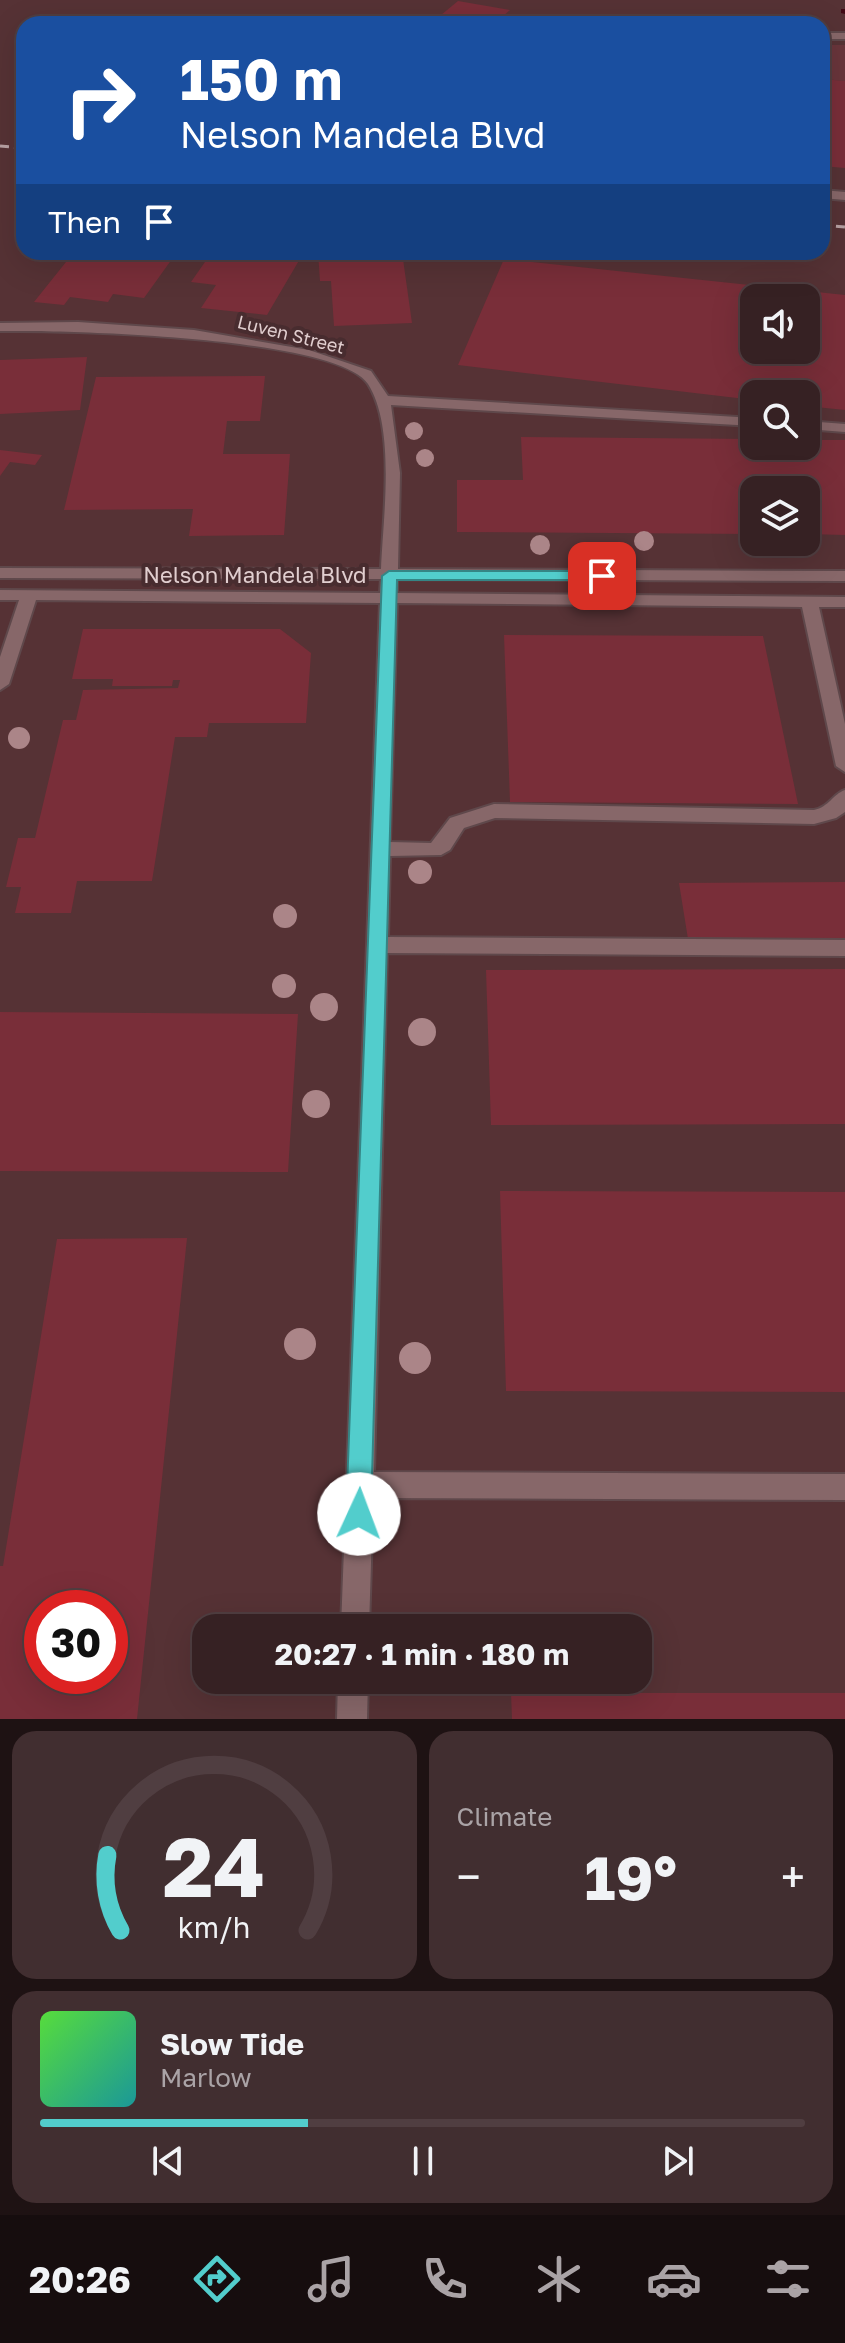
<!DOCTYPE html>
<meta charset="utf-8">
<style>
:root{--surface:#362123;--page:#412e30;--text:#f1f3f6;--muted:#aaa3a6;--line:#503e41;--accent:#52cdcc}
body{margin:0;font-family:"Golos Text",sans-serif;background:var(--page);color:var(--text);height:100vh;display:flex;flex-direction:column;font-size:30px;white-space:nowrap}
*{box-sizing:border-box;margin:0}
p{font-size:26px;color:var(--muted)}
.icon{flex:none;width:44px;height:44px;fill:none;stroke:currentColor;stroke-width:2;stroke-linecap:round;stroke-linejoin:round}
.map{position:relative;height:1719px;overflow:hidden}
.side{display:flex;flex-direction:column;gap:12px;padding:12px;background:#1e1213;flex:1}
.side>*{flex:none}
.top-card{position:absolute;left:16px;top:16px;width:814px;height:244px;border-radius:24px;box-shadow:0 8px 32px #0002,0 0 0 2px var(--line);background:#1a4fa0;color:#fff;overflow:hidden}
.buttons{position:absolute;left:740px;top:284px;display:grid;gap:16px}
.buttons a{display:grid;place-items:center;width:80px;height:80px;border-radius:16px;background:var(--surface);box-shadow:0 8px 32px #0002,0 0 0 2px var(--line);font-size:40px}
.speed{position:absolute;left:24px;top:1590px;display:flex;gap:16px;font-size:40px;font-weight:700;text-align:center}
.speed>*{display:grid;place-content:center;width:104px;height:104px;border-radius:50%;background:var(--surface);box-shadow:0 8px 32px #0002,0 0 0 2px var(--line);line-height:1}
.speed .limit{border:12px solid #d22;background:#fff;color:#111}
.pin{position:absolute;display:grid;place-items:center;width:68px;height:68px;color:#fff;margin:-34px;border-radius:16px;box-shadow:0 4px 12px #0006}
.me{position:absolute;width:88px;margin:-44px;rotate:2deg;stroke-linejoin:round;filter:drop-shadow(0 0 6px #0008)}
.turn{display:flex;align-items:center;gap:28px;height:168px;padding:0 32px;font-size:36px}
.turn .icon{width:104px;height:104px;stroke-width:2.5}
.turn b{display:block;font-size:56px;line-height:68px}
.then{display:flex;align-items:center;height:76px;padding:0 32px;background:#0003;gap:16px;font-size:30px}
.big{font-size:60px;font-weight:700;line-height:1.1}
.side .tile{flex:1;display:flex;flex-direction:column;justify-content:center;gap:12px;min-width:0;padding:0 28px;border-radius:24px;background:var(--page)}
.side .dial{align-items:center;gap:0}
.dial svg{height:208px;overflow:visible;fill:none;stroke:var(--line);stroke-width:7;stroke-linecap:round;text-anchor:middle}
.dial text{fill:var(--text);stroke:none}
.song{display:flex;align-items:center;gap:24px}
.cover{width:96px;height:96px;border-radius:12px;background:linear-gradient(135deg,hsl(110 70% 55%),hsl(180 70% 35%))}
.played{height:8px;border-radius:4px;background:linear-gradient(90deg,var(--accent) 35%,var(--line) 35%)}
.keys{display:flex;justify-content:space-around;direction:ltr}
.heat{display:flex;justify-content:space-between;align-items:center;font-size:44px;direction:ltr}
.side .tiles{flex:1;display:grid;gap:12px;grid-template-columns:1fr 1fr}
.tile:last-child{grid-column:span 2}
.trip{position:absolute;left:192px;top:1614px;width:460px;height:80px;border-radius:24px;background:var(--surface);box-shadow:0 8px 32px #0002,0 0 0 2px var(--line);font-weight:700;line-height:80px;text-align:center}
.tab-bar{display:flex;height:128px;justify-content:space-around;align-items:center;background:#160d0e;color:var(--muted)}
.tab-bar .icon{width:56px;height:56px}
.tab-bar .active{color:var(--accent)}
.tab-bar b{font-size:36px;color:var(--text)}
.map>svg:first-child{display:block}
.built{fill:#563235;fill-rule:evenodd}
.green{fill:#69353b}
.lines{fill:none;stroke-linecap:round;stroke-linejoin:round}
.stream{fill:#410915;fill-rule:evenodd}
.building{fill:#792e39;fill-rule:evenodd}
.minor-casing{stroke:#5f484b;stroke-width:4}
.minor{fill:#876769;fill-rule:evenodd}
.rail{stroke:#b7a1a3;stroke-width:3;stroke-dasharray:9 5;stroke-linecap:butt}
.tree{fill:#ab8588}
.route{fill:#52cdcc;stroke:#358585;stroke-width:2}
.labels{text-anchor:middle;stroke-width:8;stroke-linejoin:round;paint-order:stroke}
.far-street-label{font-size:18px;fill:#e1cecf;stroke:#482c2f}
.street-label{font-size:22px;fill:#e1cecf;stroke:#482c2f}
</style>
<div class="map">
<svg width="845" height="1719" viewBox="0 0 845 1719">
<rect width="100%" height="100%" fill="#482c2f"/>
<path class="built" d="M0,0H845V1719H0ZM24,24H822V252H24ZM754,298H806V350H754ZM754,394H806V446H754ZM754,490H806V542H754ZM42,1608H110V1676H42ZM206,1628H638V1680H206Z"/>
<path class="green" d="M822,45H845V81L822,79Z"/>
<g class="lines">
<path class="stream" d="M841,9H845V14L841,13Z"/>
</g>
<path class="building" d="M458,1L510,10L494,24H459L435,20Z
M822,79L845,81V168L822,166Z
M74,252H177L144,298L113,294L108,302L70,297L64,305L34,302Z
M212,252H304L267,315L201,308L216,285L191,282Z
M318,252H402L412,323L334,326L331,281H320Z
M504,259L845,295V410L806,406V394H754V400L458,365ZM754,298H806V350H754Z
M87,357L80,410L0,414V360Z
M265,376L260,421H227L223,454H290L284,535L189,536L193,509L64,510L96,377Z
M521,437L754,439V446H806V440H845V535L806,534V490H754V534L457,532V480H523Z
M0,450L42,455L35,465L10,462L0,476Z
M83,629H280L311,653L306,723H209L207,737H175L152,881H77L71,913H15L21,887H6L18,838H35L63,720H76L83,690L178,688L180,680H173L172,686H112L113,679H72Z
M504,635L763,636L798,804L510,802Z
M845,882V938L688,939L679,883Z
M845,969V1124L491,1125L486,970Z
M0,1012L298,1014L288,1172L0,1171Z
M500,1191L845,1192V1392L506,1391Z
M187,1238L137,1719H0V1566H3L57,1239ZM42,1608H110V1676H42Z
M511,1693H845V1719H512Z"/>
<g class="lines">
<g class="minor-casing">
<path id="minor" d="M822,33H845V39H822Z
M822,190L845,192V200L822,198Z
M78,322L194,330L309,350L371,371L388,396L754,418V426L391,405L400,473L398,569L845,571V581L397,579V593L845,597V607H819L845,724V772L836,766L802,607L397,603L390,842L431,843L450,818L494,804L814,810C829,807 833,794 845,790V812L836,818L814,824L495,818L464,828L450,850L441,855L390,856L388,937L845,940V956L387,953L374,1472L845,1474V1500L373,1498L369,1628H341L380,603L36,600L9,684L0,690V657L19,600H0V590L380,593L381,579L0,578V568L381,569C383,518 396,428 368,384C336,336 61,330 0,331V323Z
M806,421L845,424V432L806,429Z
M338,1680H368L367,1719H337Z"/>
</g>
<use href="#minor" class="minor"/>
<path class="rail" d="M0,146L24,148
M822,225L845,227"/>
</g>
<g class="tree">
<circle cx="414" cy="431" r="9"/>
<circle cx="425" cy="458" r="9"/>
<circle cx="644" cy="541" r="10"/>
<circle cx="540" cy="545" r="10"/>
<circle cx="19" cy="738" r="11"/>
<circle cx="420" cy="872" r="12"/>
<circle cx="285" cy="916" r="12"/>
<circle cx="284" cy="986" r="12"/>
<circle cx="324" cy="1007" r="14"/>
<circle cx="422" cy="1032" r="14"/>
<circle cx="316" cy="1104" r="14"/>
<circle cx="300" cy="1344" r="16"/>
<circle cx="415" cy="1358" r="16"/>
</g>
<path class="route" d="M389,571H602L610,576L602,580H397L371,1514L367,1523L359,1526L350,1523L346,1514L382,576Z"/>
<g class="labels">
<g class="far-street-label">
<text transform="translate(291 335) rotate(14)" y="6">Luven Street</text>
</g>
<g class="street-label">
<text x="255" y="583">Nelson Mandela Blvd</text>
</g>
</g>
</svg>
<div class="buttons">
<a><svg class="icon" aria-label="sound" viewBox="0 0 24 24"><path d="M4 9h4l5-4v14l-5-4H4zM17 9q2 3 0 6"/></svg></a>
<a><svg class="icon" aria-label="search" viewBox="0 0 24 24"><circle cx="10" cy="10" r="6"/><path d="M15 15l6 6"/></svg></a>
<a><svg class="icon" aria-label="layers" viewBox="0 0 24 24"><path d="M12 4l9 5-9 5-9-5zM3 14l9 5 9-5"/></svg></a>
</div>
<div class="speed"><div class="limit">30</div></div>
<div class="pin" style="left:602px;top:576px;background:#d93025"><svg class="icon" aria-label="arrive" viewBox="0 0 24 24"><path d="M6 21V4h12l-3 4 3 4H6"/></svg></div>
<svg class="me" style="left:359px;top:1514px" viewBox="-20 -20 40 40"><circle r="19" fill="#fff"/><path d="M0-13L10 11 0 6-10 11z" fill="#52cdcc"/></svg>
<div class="trip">20:27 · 1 min · 180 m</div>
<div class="top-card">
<div class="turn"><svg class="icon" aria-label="right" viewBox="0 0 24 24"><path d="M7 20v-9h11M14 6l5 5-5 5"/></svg><div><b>150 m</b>Nelson Mandela Blvd</div></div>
<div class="then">Then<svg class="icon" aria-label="arrive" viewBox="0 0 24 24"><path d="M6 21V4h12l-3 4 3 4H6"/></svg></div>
</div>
</div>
<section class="side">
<div class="tiles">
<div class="tile dial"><svg viewBox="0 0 100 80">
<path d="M14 69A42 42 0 1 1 86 69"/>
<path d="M14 69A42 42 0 0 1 9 40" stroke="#52cdcc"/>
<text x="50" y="56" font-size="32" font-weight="700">24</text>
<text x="50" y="72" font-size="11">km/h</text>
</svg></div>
<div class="tile"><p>Climate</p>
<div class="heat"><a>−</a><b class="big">19°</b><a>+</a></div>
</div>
<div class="tile">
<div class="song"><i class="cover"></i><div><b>Slow Tide</b><p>Marlow</p></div></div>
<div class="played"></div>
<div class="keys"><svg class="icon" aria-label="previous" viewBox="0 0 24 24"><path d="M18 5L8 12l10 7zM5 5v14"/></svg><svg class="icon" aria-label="pause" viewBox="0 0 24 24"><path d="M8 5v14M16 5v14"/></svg><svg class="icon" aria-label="next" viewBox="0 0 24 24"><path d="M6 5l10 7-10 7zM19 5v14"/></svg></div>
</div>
</div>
</section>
<nav class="tab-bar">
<b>20:26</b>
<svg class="icon active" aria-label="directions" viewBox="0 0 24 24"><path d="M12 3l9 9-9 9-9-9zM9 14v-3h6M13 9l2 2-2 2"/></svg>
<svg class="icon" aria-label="music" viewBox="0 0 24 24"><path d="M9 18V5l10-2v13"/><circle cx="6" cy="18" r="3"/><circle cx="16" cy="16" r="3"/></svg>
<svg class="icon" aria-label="phone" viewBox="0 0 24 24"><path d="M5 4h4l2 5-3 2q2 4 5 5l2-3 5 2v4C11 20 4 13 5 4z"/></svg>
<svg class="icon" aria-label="climate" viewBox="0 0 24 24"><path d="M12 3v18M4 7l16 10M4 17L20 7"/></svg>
<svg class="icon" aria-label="car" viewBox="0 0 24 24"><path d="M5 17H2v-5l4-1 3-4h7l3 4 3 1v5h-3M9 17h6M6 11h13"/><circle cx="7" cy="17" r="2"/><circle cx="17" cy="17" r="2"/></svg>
<svg class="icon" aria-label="filters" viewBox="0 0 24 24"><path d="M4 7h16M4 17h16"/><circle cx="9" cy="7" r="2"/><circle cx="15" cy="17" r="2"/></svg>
</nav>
